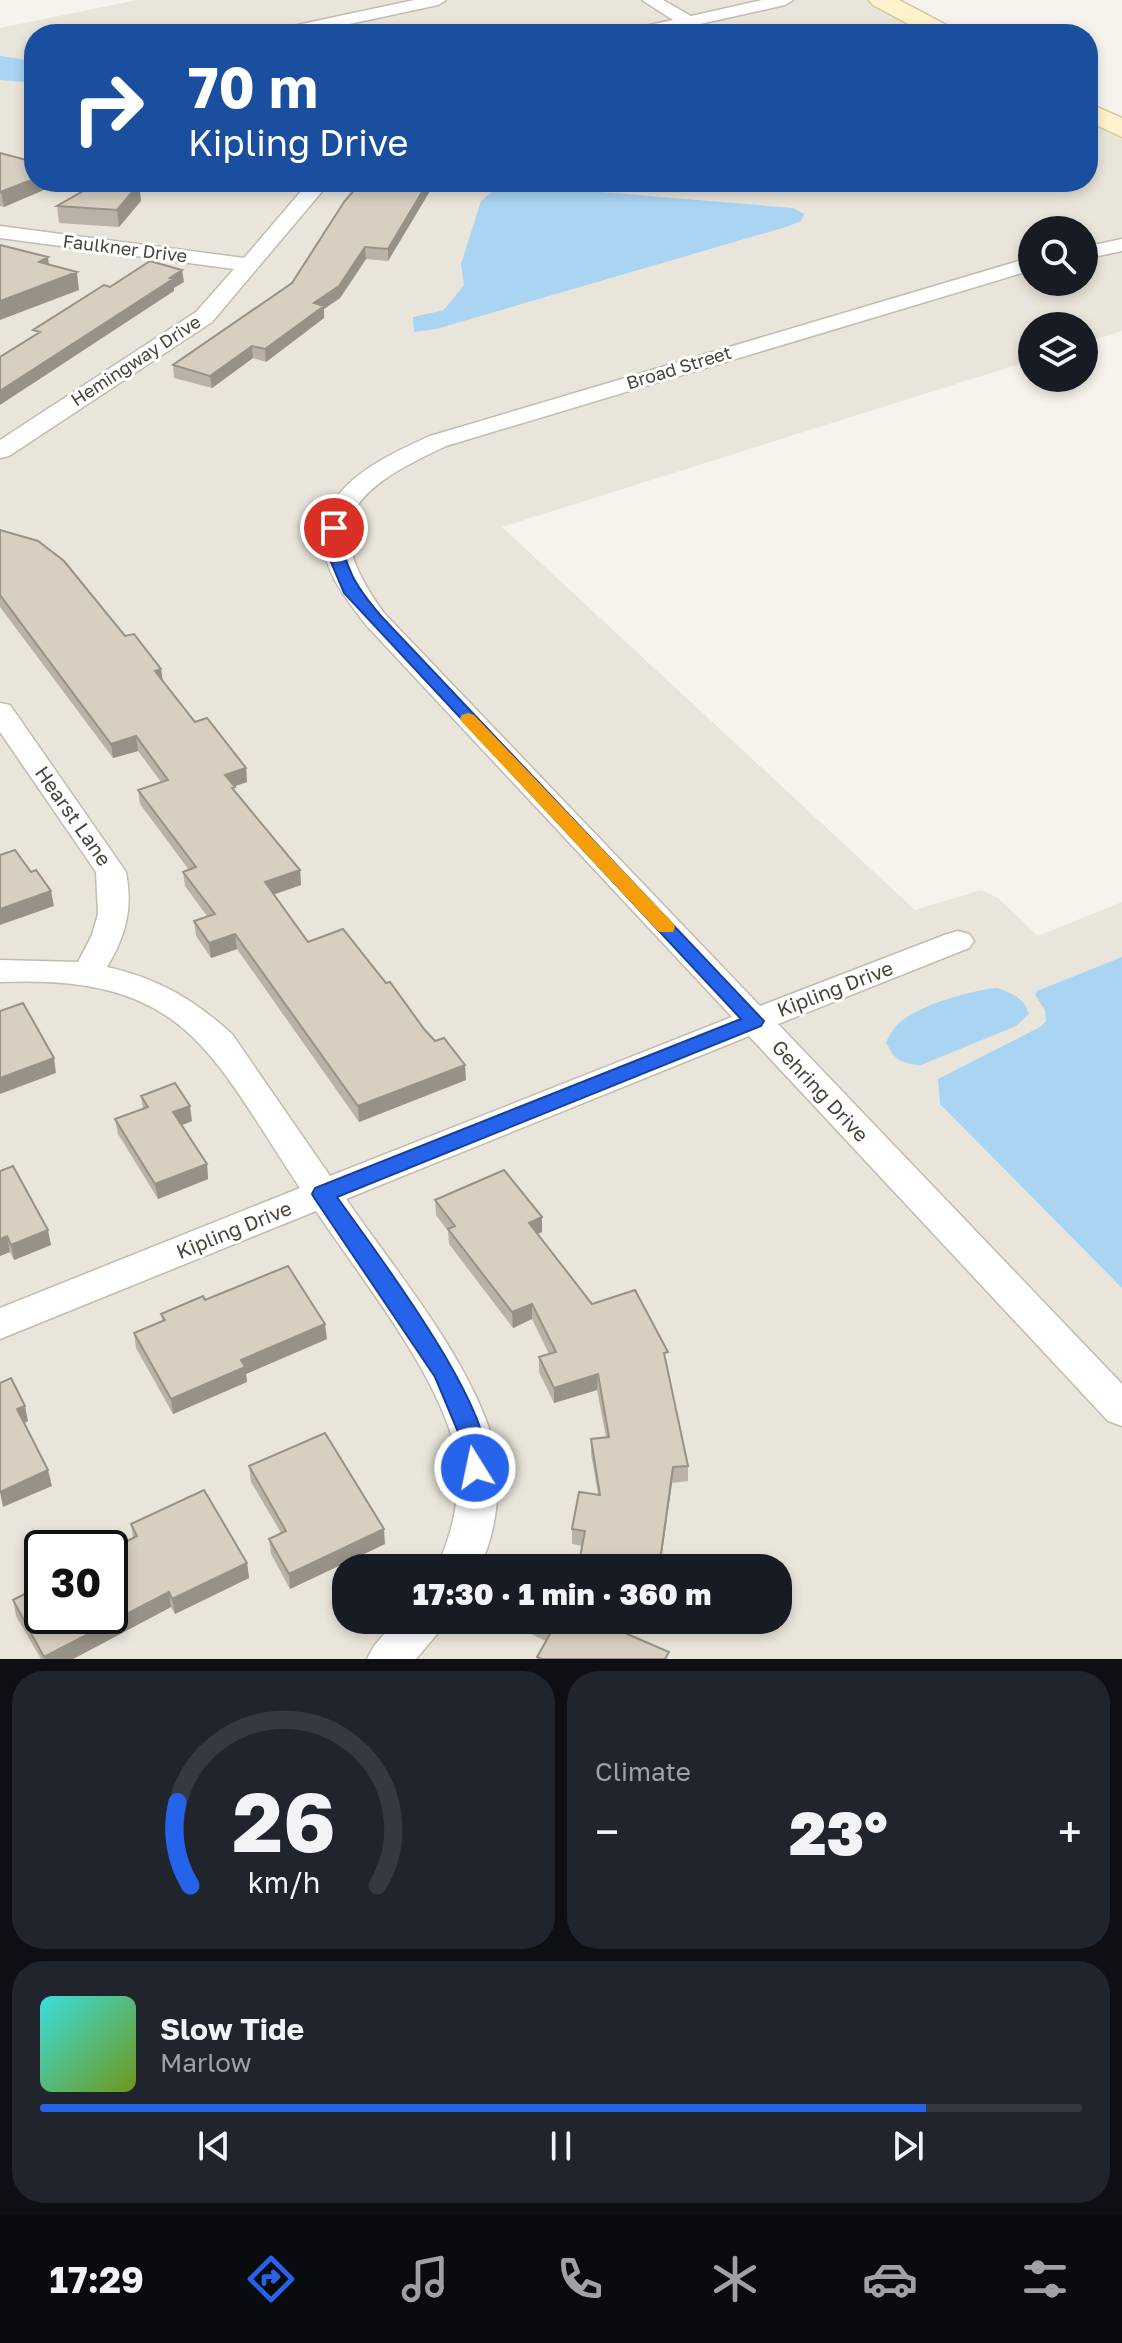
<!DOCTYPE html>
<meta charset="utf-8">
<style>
:root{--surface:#171b24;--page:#20242c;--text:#f1f3f6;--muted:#9ea1a6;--line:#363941;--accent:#2563eb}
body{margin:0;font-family:"Golos Text",sans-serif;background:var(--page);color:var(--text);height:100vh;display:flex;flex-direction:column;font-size:30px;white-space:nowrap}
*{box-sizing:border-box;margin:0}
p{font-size:26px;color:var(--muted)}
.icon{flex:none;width:44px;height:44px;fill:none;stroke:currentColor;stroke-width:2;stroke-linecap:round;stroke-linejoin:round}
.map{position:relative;height:1659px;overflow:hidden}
.drawer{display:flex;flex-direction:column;gap:12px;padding:12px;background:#0d0f14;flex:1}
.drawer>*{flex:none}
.banner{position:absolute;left:24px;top:24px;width:1074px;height:168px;border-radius:32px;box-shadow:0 4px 12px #0003;background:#1a4fa0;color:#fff;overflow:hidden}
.controls{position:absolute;left:1018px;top:216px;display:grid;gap:16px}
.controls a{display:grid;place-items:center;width:80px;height:80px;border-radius:50%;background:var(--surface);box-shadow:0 4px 12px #0003;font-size:40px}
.speed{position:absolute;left:24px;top:1530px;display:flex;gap:16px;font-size:40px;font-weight:700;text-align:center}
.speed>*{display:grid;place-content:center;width:104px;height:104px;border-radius:50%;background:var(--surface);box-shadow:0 4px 12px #0003;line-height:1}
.speed .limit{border:4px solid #111;border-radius:12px;background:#fff;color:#111}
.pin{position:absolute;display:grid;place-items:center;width:68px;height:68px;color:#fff;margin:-34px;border:4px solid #fff;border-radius:50%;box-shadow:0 2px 8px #0007}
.me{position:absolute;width:88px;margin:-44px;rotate:350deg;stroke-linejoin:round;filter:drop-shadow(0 0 6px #0008)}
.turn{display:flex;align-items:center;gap:28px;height:168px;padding:0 32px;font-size:36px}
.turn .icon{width:104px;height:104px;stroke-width:2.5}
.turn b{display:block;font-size:56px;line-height:68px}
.big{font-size:60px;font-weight:800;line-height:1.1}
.drawer .widget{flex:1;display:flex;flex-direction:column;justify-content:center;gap:12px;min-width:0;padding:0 28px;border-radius:32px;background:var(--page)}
.drawer .dial{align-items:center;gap:0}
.dial svg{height:208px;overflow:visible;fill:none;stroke:var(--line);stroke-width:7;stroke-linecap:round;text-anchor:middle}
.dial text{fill:var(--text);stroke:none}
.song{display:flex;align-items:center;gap:24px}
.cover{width:96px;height:96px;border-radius:12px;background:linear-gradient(135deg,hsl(180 70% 55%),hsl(80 70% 35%))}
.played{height:8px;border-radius:4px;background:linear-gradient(90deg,var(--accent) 85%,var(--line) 85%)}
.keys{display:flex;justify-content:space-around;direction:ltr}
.heat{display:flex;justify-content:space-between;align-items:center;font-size:44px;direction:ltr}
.drawer .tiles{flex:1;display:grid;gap:12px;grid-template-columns:1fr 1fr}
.widget:last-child{grid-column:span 2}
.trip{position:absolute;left:332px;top:1554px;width:460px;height:80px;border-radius:32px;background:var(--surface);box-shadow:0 4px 12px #0003;font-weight:800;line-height:80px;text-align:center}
.menu{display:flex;height:128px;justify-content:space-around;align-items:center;background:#090b0e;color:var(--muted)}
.menu .icon{width:56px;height:56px}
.menu .selected{color:var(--accent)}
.menu b{font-size:36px;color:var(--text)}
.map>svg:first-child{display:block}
.residential{fill:#eae5da;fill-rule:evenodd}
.water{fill:#a9d4f2}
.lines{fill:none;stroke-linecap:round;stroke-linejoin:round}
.minor-casing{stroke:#c2bbae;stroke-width:3}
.secondary-casing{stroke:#d6c79b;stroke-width:3}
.minor{fill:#fff;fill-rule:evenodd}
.secondary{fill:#fff3cd;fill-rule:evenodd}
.wall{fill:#bab2a6}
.shaded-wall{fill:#979187}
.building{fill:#d8cfc1;stroke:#979187;stroke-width:2}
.route{fill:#2563eb;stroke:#184099;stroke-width:2}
.slow{fill:#f59e0b}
.labels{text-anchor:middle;stroke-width:6;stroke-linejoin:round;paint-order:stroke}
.far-street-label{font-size:18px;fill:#4b4439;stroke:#fff}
.street-label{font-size:20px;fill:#4b4439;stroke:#fff}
</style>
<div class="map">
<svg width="1122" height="1659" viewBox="0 0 1122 1659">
<rect width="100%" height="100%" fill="#f6f3ec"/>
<path class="residential" d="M137,0H881L944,34H34V182H1088V111L1122,130V331L1084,343V326H1032V360L502,527L915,910L981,890L998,898L1038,936L1122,902V1659H0V28ZM1032,230H1084V282H1032ZM42,1548H110V1616H42ZM346,1568H778V1620H346Z"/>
<path class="water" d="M0,56L34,61V83L0,80Z
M515,185L793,208L804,214L801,221L789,226L436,329L414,332L413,317L444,310L464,285L461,264L481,201L493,191Z
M1122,957V1288L940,1104L938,1079L1040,1027L1046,1021L1045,1010L1035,995L1037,991Z
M997,988C1011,993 1025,998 1029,1014L1016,1026L921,1065C902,1064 894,1060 886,1042C889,1037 892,1030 896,1026C914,1006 972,990 997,988Z"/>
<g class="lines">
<g class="minor-casing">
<path id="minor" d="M414,0H446L438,5L303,34L279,32L288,27Z
M642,0H663L691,16L762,0H793L785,5L655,34H623L626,30L673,20Z
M309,182H330L212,322L9,456L0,458V440L196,312L234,269L0,238V226L244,258Z
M1122,239V251L1084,259V247Z
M1032,257V270L446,446C355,489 315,518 384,613L760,1006L947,934L958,931L969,934L974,941L969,948L778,1024L1122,1384V1426L1108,1421L749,1036L346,1199C395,1270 466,1354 492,1437C504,1475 497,1533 479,1568H436C455,1530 465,1479 452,1437C429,1362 360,1277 316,1211L0,1339V1308L300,1188C209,1051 186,974 0,982V960L78,962L92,935L98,914L96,872L0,732V703L10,705L126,872C133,909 126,935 107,967C157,978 195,1000 232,1034L330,1176L732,1017L366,625C350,604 331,581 325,555C310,490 381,458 430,436Z
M396,1620H444L438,1633L416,1659H367L374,1646Z"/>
</g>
<g class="secondary-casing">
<path id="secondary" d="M869,0H899L954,29L957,34H927L873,5Z
M1088,103L1122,118V137L1088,121Z"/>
</g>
<use href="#minor" class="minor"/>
<use href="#secondary" class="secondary"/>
</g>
<path class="wall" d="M0,153L60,183L4,207L0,206Z
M139,184L141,201L119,227L59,223L57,206Z
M433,186L388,261L366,259L340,298L324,309V318L266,362L253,358L212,388L174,378L173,365Z
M0,530L125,636L162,681L195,722L246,768L247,782L234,786L236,793L300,870L301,885L273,895L308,942L386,983L466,1080L359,1122L237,949L211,958L196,936L194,921L207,916L185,886L183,872L189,870L140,804L138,790L161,782L138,751L113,758L0,607Z
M141,1096L192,1121L181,1125L207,1164L208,1179L158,1199L118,1134L115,1119L143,1109Z
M0,1171L51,1245L14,1260L10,1252L0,1256Z
M435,1200L542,1232L537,1234L592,1304L667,1368L688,1466V1481L672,1483L582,1546L572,1544V1529L598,1494L591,1454V1439L606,1437L597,1390L554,1403L539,1372V1357L549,1354L532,1319L513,1328L449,1244L448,1231L436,1215Z
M205,1300L327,1339L246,1374L247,1382L173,1414L136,1348L134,1333L162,1321L161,1314Z
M249,1466L385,1544L290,1589L271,1554L269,1539L281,1533L251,1482Z
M131,1524L247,1563L249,1578L175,1614L171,1607L73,1659H41L16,1616L13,1600L133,1538Z
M531,1620H596L668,1659H537V1657L546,1641L531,1634Z"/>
<path class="shaded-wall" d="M34,179V182H60V183L4,207L1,192Z
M428,182H433V186L388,261V249Z
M139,184L141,201L119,227L117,210Z
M365,247L366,259L340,298L324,309V318L266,362L265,349L314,303Z
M48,257L50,275L39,262Z
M182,270L184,282L174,288V291L0,405V391Z
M77,272L79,290L0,320V301Z
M252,346L253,358L212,388L210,376Z
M161,669L163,682L155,671Z
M136,736L138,751L113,758L111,744Z
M246,768L247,782L227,789L225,775Z
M300,870L301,885L266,897L265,882Z
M51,891L54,906L0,925V909Z
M235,934L237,949L211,958L209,943Z
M54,1058L56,1073L0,1094V1078Z
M465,1065L466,1080L359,1122L358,1106Z
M190,1106L192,1121L175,1128L173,1112Z
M207,1164L208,1179L158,1199L155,1184Z
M542,1217V1232L529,1238V1223Z
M48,1230L51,1245L14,1260L11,1245Z
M7,1236L10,1252L0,1256V1239Z
M532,1304V1319L513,1328L512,1312Z
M325,1324L327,1339L246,1374L247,1382L173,1414L171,1399L241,1360Z
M598,1374L597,1390L554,1403V1388Z
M25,1406L28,1421L21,1425L17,1409Z
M673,1467L672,1483L660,1568H659Z
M48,1470L52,1486L3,1507L0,1492Z
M384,1529L385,1544L290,1589L289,1574Z
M247,1563L249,1578L175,1614L172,1599Z
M169,1592L171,1607L73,1659H45L44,1657Z"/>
<path class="building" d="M0,153L34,162V179L0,192Z
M99,182L139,184L117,210L57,206Z
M361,182H428L388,249L365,247L339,286L314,303L324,306L265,349L252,346L210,376L173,365L292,283L344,202Z
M0,245L48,257L39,262L77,272L0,301Z
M150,261L182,270L170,278L173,279L0,391V357L40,332L33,330L104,285L110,287Z
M0,530L38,541L64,561L125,636L134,634L161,669L155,671L195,722L207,718L246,768L225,775L235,787L232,788L300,870L265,882L308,942L343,929L386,983L390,982L424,1029L435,1041L444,1038L465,1065L358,1106L235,934L209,943L194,921L215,914L183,872L196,867L138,790L168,780L136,736L111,744L0,595Z
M15,850L31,872L36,870L51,891L0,909V855Z
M23,1003L54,1058L0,1078V1011Z
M175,1083L190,1106L173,1112L207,1164L155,1184L115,1119L148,1107L141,1096Z
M13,1166L48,1230L11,1245L7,1236L0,1239V1171Z
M504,1170L542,1217L529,1223L592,1304L635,1290L668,1352L664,1353L688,1466L673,1467L659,1568H578L585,1531L572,1529L579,1492L600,1495L591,1439L609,1437L598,1374L554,1388L539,1357L556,1352L532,1304L512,1312L448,1229L455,1226L435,1200Z
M288,1266L325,1324L241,1360L245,1367L171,1399L134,1333L165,1320L161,1314L203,1296L205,1300Z
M11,1378L25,1406L17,1409L48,1470L0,1492V1383Z
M325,1433L384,1529L289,1574L269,1539L286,1531L249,1466Z
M204,1490L247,1563L172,1599L169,1592L44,1657L13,1600L42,1585V1616H110V1550L137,1536L131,1524Z
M533,1620H595L669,1652L665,1659H542L537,1657L553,1629Z"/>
<path class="route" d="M334,524L341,528C342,566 357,588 381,616L764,1021L761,1026L337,1197C369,1243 509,1425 484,1475L475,1478L467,1475L461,1439L435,1377L315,1199L312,1194L315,1188L741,1019L344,593L326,550V528Z"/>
<path class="slow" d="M468,713L474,715L673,923L675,927L673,932H659L462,722L460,718L462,715Z"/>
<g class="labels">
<g class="far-street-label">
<text transform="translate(125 249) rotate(7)" y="6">Faulkner Drive</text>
<text transform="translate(136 361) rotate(-33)" y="6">Hemingway Drive</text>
<text transform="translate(679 368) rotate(-17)" y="6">Broad Street</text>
</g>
<g class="street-label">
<text transform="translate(73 816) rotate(55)" y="7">Hearst Lane</text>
<text transform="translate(835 989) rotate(-21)" y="7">Kipling Drive</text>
<text transform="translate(820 1091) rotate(47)" y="7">Gehring Drive</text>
<text transform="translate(234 1230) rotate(-22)" y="7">Kipling Drive</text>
</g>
</g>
</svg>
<div class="controls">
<a><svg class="icon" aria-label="search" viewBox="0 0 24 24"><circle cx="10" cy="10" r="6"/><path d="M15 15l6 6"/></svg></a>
<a><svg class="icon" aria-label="layers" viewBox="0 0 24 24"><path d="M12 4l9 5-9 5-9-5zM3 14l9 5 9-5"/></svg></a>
</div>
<div class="speed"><div class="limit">30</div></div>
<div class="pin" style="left:334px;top:528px;background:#d93025"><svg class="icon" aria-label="arrive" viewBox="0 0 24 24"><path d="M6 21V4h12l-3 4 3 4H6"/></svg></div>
<svg class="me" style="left:475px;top:1468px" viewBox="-20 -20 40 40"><circle r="17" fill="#2563eb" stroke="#fff" stroke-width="3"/><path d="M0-11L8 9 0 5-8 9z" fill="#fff"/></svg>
<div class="trip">17:30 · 1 min · 360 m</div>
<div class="banner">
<div class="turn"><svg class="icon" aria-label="right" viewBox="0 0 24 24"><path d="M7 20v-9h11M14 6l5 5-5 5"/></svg><div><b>70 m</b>Kipling Drive</div></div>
</div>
</div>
<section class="drawer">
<div class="tiles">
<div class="widget dial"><svg viewBox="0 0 100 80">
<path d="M14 69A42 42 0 1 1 86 69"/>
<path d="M14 69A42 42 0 0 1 9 37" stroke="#2563eb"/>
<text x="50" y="56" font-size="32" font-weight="700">26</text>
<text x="50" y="72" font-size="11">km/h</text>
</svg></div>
<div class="widget"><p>Climate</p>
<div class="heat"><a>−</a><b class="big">23°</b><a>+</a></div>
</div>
<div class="widget">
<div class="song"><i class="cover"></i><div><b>Slow Tide</b><p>Marlow</p></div></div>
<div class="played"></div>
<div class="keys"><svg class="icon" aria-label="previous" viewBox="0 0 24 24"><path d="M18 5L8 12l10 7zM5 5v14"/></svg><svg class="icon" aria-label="pause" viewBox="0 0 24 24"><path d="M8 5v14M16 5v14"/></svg><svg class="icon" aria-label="next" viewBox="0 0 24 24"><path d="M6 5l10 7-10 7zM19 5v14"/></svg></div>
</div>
</div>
</section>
<nav class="menu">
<b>17:29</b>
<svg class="icon selected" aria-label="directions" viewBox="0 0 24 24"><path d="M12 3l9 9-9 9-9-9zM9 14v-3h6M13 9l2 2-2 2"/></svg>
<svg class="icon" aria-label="music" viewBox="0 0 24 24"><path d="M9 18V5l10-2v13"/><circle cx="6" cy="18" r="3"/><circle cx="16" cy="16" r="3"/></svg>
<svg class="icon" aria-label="phone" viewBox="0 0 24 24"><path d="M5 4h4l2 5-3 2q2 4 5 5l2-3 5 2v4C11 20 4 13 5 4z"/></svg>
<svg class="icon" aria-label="climate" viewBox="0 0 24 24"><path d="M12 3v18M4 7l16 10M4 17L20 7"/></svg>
<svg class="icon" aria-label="car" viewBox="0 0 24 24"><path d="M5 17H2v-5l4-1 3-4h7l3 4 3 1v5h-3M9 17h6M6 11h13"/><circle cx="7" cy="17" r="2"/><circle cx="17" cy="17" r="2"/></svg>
<svg class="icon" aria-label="filters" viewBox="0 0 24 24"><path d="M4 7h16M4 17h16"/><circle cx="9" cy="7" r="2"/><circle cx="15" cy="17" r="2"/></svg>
</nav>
